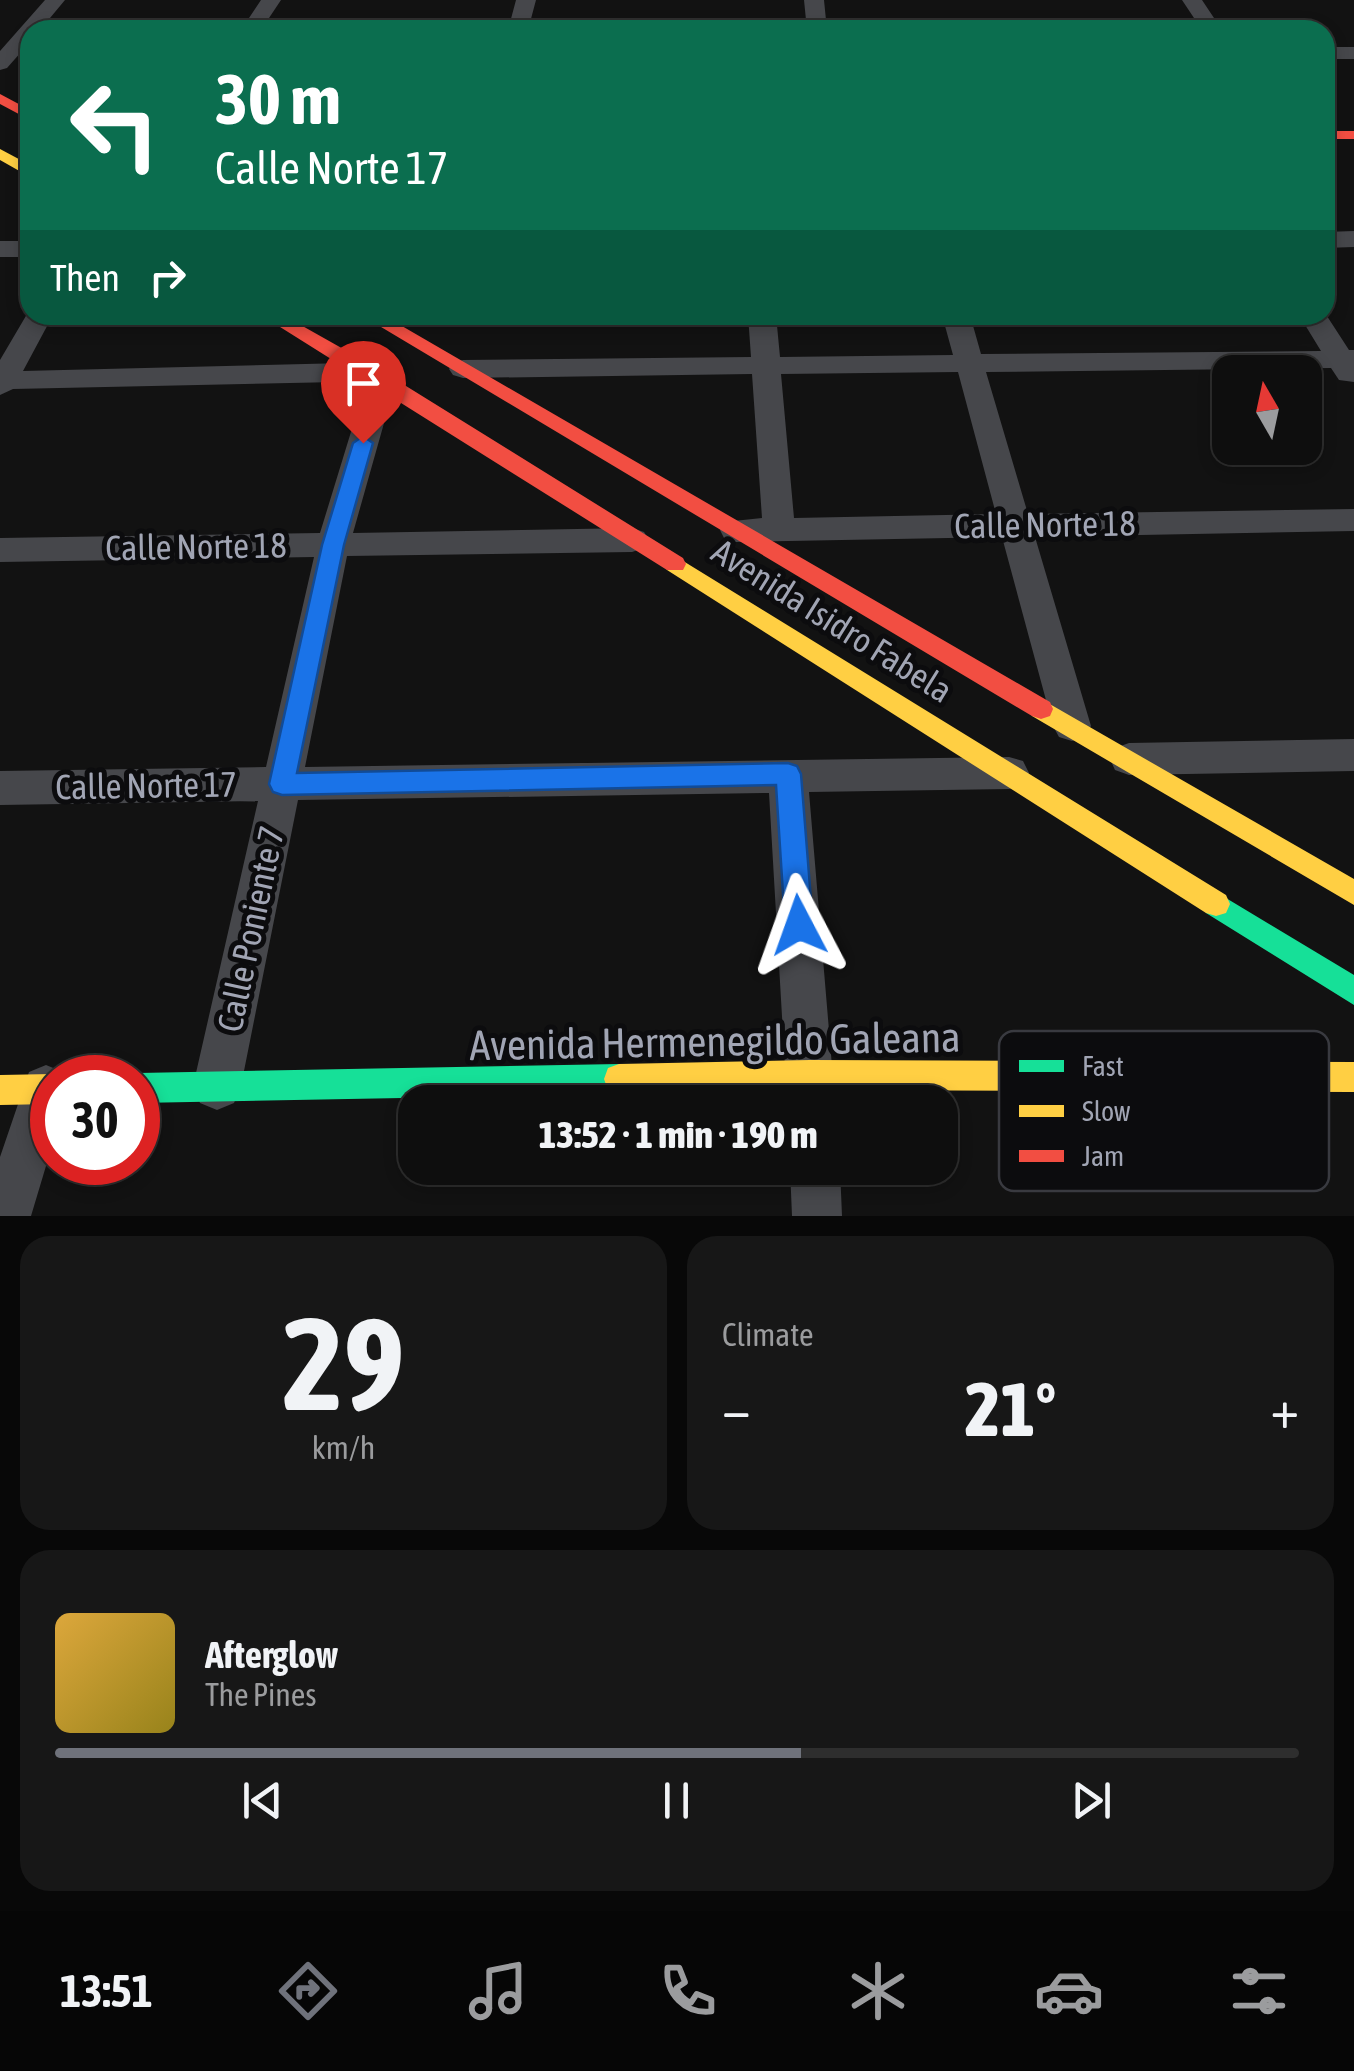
<!DOCTYPE html>
<meta charset="utf-8">
<style>
:root{--surface:#0e0e0e;--page:#171717;--text:#f1f3f6;--muted:#9b9c9e;--line:#2e2e2e;--accent:#6f727b}
body{margin:0;font-family:"Asap Condensed",sans-serif;background:var(--page);color:var(--text);height:100vh;display:flex;flex-direction:column;font-size:38px;white-space:nowrap}
*{box-sizing:border-box;margin:0}
p{font-size:32px;color:var(--muted)}
.icon{flex:none;width:55px;height:55px;fill:none;stroke:currentColor;stroke-width:2;stroke-linecap:round;stroke-linejoin:round}
.map{position:relative;height:1216px;overflow:hidden}
.drawer{display:flex;flex-direction:column;gap:20px;padding:20px;background:#080808;flex:1}
.drawer>*{flex:none}
.hud{position:absolute;left:20px;top:20px;width:1315px;height:305px;border-radius:30px;box-shadow:0 5px 15px #0003,0 0 0 2px var(--line);background:#0b6e4f;color:#fff;overflow:hidden}
.needle{width:65px;rotate:351deg}
.fabs{position:absolute;left:1212px;top:355px;display:grid;gap:20px}
.fabs a{display:grid;place-items:center;width:110px;height:110px;border-radius:20px;background:var(--surface);box-shadow:0 5px 15px #0003,0 0 0 2px var(--line);font-size:50px}
.speed{position:absolute;left:30px;top:1055px;display:flex;gap:20px;font-size:50px;font-weight:700;text-align:center}
.speed>*{display:grid;place-content:center;width:130px;height:130px;border-radius:50%;background:var(--surface);box-shadow:0 5px 15px #0003,0 0 0 2px var(--line);line-height:1}
.speed .limit{border:15px solid #d22;background:#fff;color:#111}
.pin{position:absolute;display:grid;place-items:center;width:85px;height:85px;color:#fff;margin:-102px -42px;border-radius:50% 50% 50% 0;rotate:-45deg;box-shadow:0 0 10px #0007}
.pin .icon{rotate:45deg}
.me{position:absolute;width:110px;margin:-55px;rotate:356deg;stroke-linejoin:round;filter:drop-shadow(0 0 8px #0008)}
.turn{display:flex;align-items:center;gap:35px;height:210px;padding:0 30px;font-size:45px}
.turn .icon{width:130px;height:130px;stroke-width:2.5}
.turn b{display:block;font-size:70px;line-height:85px}
.then{display:flex;align-items:center;height:95px;padding:0 30px;background:#0003;gap:20px;font-size:38px}
.big{font-size:75px;font-weight:800;line-height:1.1}
.drawer .widget{flex:1;display:flex;flex-direction:column;justify-content:center;gap:15px;min-width:0;padding:0 35px;border-radius:30px;background:var(--page)}
.drawer .dial{align-items:center;gap:0}
.dial b{font-size:130px;line-height:1}
.song{display:flex;align-items:center;gap:30px}
.cover{width:120px;height:120px;border-radius:15px;background:linear-gradient(135deg,hsl(40 70% 55%),hsl(50 70% 35%))}
.played{height:10px;border-radius:5px;background:linear-gradient(90deg,var(--accent) 60%,var(--line) 60%)}
.keys{display:flex;justify-content:space-around;direction:ltr}
.heat{display:flex;justify-content:space-between;align-items:center;font-size:55px;direction:ltr}
.drawer .tiles{flex:1;display:grid;gap:20px;grid-template-columns:1fr 1fr}
.widget:last-child{grid-column:span 2}
.trip{position:absolute;left:398px;top:1085px;width:560px;height:100px;border-radius:30px;background:var(--surface);box-shadow:0 5px 15px #0003,0 0 0 2px var(--line);font-weight:800;line-height:100px;text-align:center}
.tab-bar{display:flex;height:160px;justify-content:space-around;align-items:center;background:#060606;color:var(--muted)}
.tab-bar .icon{width:70px;height:70px}
.tab-bar .selected{color:var(--accent)}
.tab-bar b{font-size:45px;color:var(--text)}
.map>svg:first-child{display:block}
.lines{fill:none;stroke-linecap:round;stroke-linejoin:round}
.street{fill:#46474b;fill-rule:evenodd}
.fast{fill:#16e098;fill-rule:evenodd}
.slow{fill:#ffcf43;fill-rule:evenodd}
.jam{fill:#f24e42;fill-rule:evenodd}
.route{fill:#1a73e8;stroke:#114b97;stroke-width:2.5}
.labels{text-anchor:middle;stroke-width:10;stroke-linejoin:round;paint-order:stroke}
.street-label{font-size:35px;fill:#a1a5b4;stroke:#0c0c0e}
.near-street-label{font-size:42px;fill:#a1a5b4;stroke:#0c0c0e}
.key{fill:#0c0c0e;stroke:#393a40;stroke-width:2.5}
.key-label{font-size:28px;fill:#a1a5b4}
</style>
<div class="map">
<svg width="1354" height="1216" viewBox="0 0 1354 1216">
<rect width="100%" height="100%" fill="#121212"/>
<g class="lines">
<path class="street" d="M45,0H65L40,30H30V42L7,68L0,70V51Z
M261,0H281L261,30H241Z
M516,0H536L528,30H508Z
M804,0H824L827,30H807Z
M1182,0H1202L1222,30H1202Z
M1325,47H1354V59H1325Z
M1354,231V247L1325,248V232Z
M0,241H30V257H0Z
M30,309V315H53L23,371L346,363L379,366L383,372L379,378L368,381L388,409L353,533L632,528L644,532L649,540L644,548L632,552L347,556L305,767L1009,757L1023,761L1029,773L1023,785L1009,789L809,792L835,1102H787L769,793L298,800L241,1086L234,1103L217,1110L200,1103L193,1086L258,801L0,805V771L266,767L314,557L0,562V538L320,533L358,409L338,382L13,389L0,395V360Z
M1325,313L1349,350H1354V382L1339,380L1331,368L986,372L1028,514L1354,509V531L1035,537L1091,726L1085,737L1072,741L1059,737L1053,726L1002,537L736,542L724,538L720,530L724,522L762,518L752,374L463,378L453,375L449,369L453,363L463,360L751,357L748,315H776L780,357L953,355L942,315H970L981,354L1321,351L1299,315ZM958,372L996,514L794,518L781,374Z
M1354,739V771L1129,775L1115,770L1110,759L1115,748L1129,743Z
M46,1065L63,1072L65,1078H52V1146L31,1216H0V1157L29,1072Z
M790,1168H840L842,1216H792Z"/>
<path class="fast" d="M1216,892L1354,975V1005L1206,913L1202,904L1206,895Z
M619,1064L630,1068L634,1079L630,1090L619,1094L138,1103V1078H127L138,1073Z"/>
<path class="slow" d="M0,149L30,165V177L0,160Z
M675,556L1226,895L1230,904L1226,913L1216,916L1206,913L667,570L664,564L667,558Z
M1041,699L1354,879V905L1032,716L1029,709L1032,702Z
M810,1060L1354,1062V1092L810,1090L619,1094L608,1090L604,1079L608,1068L619,1064Z
M52,1074L61,1078H52V1104L0,1105V1075Z"/>
<path class="jam" d="M0,94L30,110V120L0,104Z
M1325,131H1354V139H1325Z
M261,315H283L377,368L683,558L686,564L683,570H667Z
M361,315H383L1050,702L1053,709L1050,716L1041,719L1032,716Z"/>
</g>
<path class="route" d="M363,436L373,443L344,545L297,773L788,763L797,766L801,774L813,925L809,934L799,938L789,934L785,925L776,785L282,795L273,792L269,784L322,545L353,443Z"/>
<g class="labels">
<g class="street-label">
<text transform="translate(1045 525) rotate(-1)" y="12">Calle Norte 18</text>
<text transform="translate(196 547) rotate(-1)" y="12">Calle Norte 18</text>
<text transform="translate(832 621) rotate(32)" y="12">Avenida Isidro Fabela</text>
<text transform="translate(146 786) rotate(-1)" y="12">Calle Norte 17</text>
<text transform="translate(251 929) rotate(-78)" y="12">Calle Poniente 7</text>
</g>
<g class="near-street-label">
<text transform="translate(715 1041) rotate(-1)" y="15">Avenida Hermenegildo Galeana</text>
</g>
</g>
<rect x="999" y="1031" width="330" height="160" rx="15" class="key"/>
<rect x="1019" y="1060" width="45" height="12" fill="#16e098"/>
<rect x="1019" y="1105" width="45" height="12" fill="#ffcf43"/>
<rect x="1019" y="1150" width="45" height="12" fill="#f24e42"/>
<g class="key-label">
<text x="1082" y="1076">Fast</text>
<text x="1082" y="1121">Slow</text>
<text x="1082" y="1166">Jam</text>
</g>
</svg>
<div class="fabs">
<a><svg class="needle" viewBox="-14 -14 28 28"><path d="M0-13l5 13h-10z" fill="#e53935"/><path d="M0 13l5-13h-10z" fill="#9b9c9e"/></svg></a>
</div>
<div class="speed"><div class="limit">30</div></div>
<div class="pin" style="left:363px;top:443px;background:#d93025"><svg class="icon" aria-label="arrive" viewBox="0 0 24 24"><path d="M6 21V4h12l-3 4 3 4H6"/></svg></div>
<svg class="me" style="left:799px;top:925px" viewBox="-20 -20 40 40"><path d="M0-17L14 15 0 8-14 15z" fill="#1a73e8" stroke="#fff" stroke-width="4"/></svg>
<div class="trip">13:52 · 1 min · 190 m</div>
<div class="hud">
<div class="turn"><svg class="icon" aria-label="left" viewBox="0 0 24 24"><path d="M17 20v-9H6M10 6l-5 5 5 5"/></svg><div><b>30 m</b>Calle Norte 17</div></div>
<div class="then">Then<svg class="icon" aria-label="right" viewBox="0 0 24 24"><path d="M7 20v-9h11M14 6l5 5-5 5"/></svg></div>
</div>
</div>
<section class="drawer">
<div class="tiles">
<div class="widget dial"><b>29</b><p>km/h</p></div>
<div class="widget"><p>Climate</p>
<div class="heat"><a>−</a><b class="big">21°</b><a>+</a></div>
</div>
<div class="widget">
<div class="song"><i class="cover"></i><div><b>Afterglow</b><p>The Pines</p></div></div>
<div class="played"></div>
<div class="keys"><svg class="icon" aria-label="previous" viewBox="0 0 24 24"><path d="M18 5L8 12l10 7zM5 5v14"/></svg><svg class="icon" aria-label="pause" viewBox="0 0 24 24"><path d="M8 5v14M16 5v14"/></svg><svg class="icon" aria-label="next" viewBox="0 0 24 24"><path d="M6 5l10 7-10 7zM19 5v14"/></svg></div>
</div>
</div>
</section>
<nav class="tab-bar">
<b>13:51</b>
<svg class="icon selected" aria-label="directions" viewBox="0 0 24 24"><path d="M12 3l9 9-9 9-9-9zM9 14v-3h6M13 9l2 2-2 2"/></svg>
<svg class="icon" aria-label="music" viewBox="0 0 24 24"><path d="M9 18V5l10-2v13"/><circle cx="6" cy="18" r="3"/><circle cx="16" cy="16" r="3"/></svg>
<svg class="icon" aria-label="phone" viewBox="0 0 24 24"><path d="M5 4h4l2 5-3 2q2 4 5 5l2-3 5 2v4C11 20 4 13 5 4z"/></svg>
<svg class="icon" aria-label="climate" viewBox="0 0 24 24"><path d="M12 3v18M4 7l16 10M4 17L20 7"/></svg>
<svg class="icon" aria-label="car" viewBox="0 0 24 24"><path d="M5 17H2v-5l4-1 3-4h7l3 4 3 1v5h-3M9 17h6M6 11h13"/><circle cx="7" cy="17" r="2"/><circle cx="17" cy="17" r="2"/></svg>
<svg class="icon" aria-label="filters" viewBox="0 0 24 24"><path d="M4 7h16M4 17h16"/><circle cx="9" cy="7" r="2"/><circle cx="15" cy="17" r="2"/></svg>
</nav>
